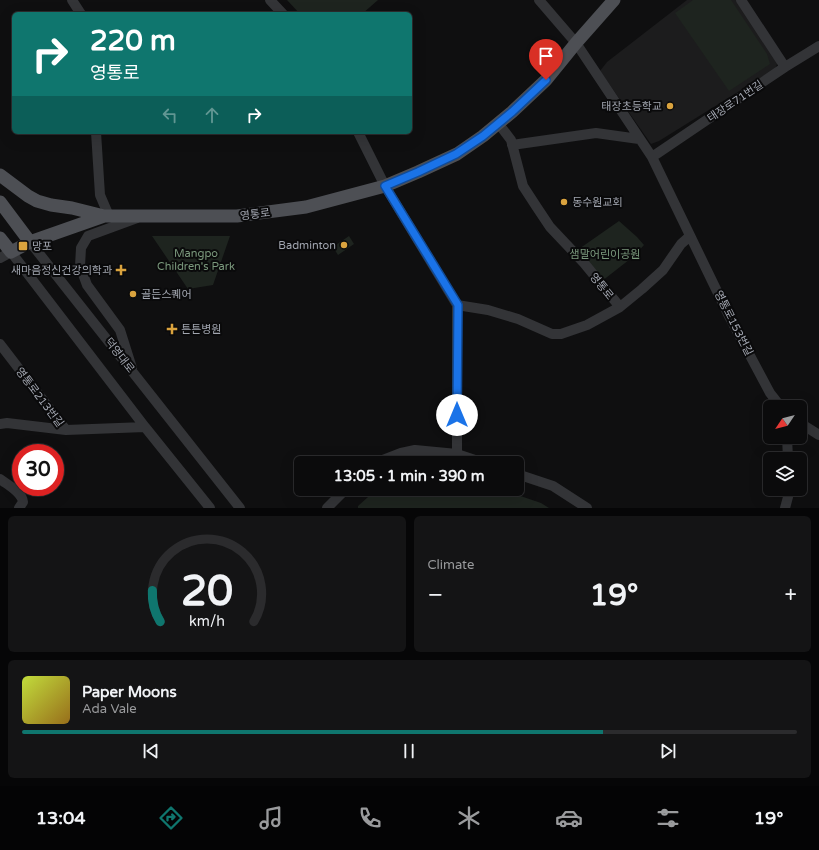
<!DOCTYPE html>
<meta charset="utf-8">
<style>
:root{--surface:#0b0b0c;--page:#141415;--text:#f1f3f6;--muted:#9a9b9d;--line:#2b2b2d;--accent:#0f766e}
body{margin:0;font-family:"Varela Round","Noto Sans KR",sans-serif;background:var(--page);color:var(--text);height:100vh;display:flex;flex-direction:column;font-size:15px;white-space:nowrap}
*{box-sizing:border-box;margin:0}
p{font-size:13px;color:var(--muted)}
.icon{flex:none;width:22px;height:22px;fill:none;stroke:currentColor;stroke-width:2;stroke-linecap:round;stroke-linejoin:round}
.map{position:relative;height:508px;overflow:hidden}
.details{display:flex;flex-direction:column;gap:8px;padding:8px;background:#060607;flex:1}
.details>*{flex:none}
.guide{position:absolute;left:12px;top:12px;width:400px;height:122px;border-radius:6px;box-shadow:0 4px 16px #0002,0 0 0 1px var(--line);background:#0f766e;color:#fff;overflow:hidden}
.needle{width:26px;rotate:235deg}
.buttons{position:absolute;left:763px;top:400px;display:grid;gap:8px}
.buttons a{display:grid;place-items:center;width:44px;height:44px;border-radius:6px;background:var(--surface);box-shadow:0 4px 16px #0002,0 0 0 1px var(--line);font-size:20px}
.speed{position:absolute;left:12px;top:444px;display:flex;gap:8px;font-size:20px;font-weight:700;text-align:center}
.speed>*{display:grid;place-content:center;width:52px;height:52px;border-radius:50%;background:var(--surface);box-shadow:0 4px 16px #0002,0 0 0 1px var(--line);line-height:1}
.speed .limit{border:6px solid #d22;background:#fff;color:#111}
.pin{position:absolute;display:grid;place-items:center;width:34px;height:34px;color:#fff;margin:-41px -17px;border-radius:50% 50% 50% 0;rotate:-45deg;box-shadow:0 0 4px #0007}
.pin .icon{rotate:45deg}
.me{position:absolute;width:44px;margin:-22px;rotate:0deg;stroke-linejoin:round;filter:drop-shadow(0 0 3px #0008)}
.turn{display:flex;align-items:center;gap:14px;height:84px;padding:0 12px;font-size:18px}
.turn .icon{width:52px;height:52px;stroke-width:2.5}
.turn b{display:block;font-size:28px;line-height:34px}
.lanes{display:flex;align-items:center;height:38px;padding:0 12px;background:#0003;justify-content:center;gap:20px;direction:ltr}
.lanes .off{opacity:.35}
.big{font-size:30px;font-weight:700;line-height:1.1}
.details .tile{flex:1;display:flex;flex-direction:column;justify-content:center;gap:6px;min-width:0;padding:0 14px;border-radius:6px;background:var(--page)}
.details .dial{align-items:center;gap:0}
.dial svg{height:104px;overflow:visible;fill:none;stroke:var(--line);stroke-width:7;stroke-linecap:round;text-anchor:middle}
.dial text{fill:var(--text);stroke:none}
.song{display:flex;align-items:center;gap:12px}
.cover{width:48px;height:48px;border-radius:6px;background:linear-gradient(135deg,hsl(70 70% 55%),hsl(40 70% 35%))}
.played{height:4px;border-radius:2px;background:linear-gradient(90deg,var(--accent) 75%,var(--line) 75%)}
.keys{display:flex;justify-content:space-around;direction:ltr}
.heat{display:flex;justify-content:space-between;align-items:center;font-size:22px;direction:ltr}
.details .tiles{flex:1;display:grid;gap:8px;grid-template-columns:1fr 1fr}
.tile:last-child{grid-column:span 2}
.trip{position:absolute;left:294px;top:456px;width:230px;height:40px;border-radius:6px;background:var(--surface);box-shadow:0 4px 16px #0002,0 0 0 1px var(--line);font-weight:700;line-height:40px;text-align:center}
.tab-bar{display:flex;height:64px;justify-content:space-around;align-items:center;background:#040405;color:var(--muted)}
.tab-bar .icon{width:28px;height:28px}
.tab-bar .selected{color:var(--accent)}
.tab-bar b{font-size:18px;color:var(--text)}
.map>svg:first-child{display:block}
.built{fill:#1c1c1d}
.green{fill:#1e241f}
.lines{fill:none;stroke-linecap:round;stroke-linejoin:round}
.minor{stroke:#333437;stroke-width:10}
.major{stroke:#4d4f54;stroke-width:13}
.route-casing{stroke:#114b97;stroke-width:10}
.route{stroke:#1a73e8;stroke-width:7}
.poi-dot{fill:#daa33e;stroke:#0a0a0b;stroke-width:1.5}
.labels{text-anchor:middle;stroke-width:4;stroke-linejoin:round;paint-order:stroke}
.street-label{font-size:11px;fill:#a2a6b0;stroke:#0a0a0b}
.poi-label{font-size:11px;fill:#a2a6b0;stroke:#0a0a0b;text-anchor:start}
.park-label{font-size:11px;fill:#7b997d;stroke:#0a0a0b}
</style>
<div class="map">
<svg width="819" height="508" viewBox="0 0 819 508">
<rect width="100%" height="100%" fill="#0f0f10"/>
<path class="built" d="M687,0H737L778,62L775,69L659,141L651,144L600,71L607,62Z"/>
<path class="green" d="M287,0H378L362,14H300Z
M693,0H731L767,54L770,64L729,91L675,13Z
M619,221L637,237L644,245L634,256L602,281L576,251Z
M152,236H230L213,285L188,289Z
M349,236L354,244L338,255L333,247Z
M377,489H500L541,503L549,508H358V506Z"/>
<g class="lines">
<path class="minor" d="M72,0L81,14
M270,0L283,14
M539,0L576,43L652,157L730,318L770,393L781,407
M741,0L785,67
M498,123L511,140L523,186L536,206L550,227L584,263L620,307
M96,132L100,195L109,216
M358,132L385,186L457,305V454
M512,145L596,133L639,139
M652,157L785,67L819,46
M30,242L240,508
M0,258L11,252L145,427L210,508
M457,305L488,310L518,319L552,334H561L587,325L620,307L642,289L663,270L681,244L690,236
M0,344L66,430
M132,368L120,330L87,285L80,266L81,248L88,236L137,218
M800,423L819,435
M0,424L7,423L66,430L145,427
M787,437L788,459
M377,463L383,460L401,453L415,450L457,454L484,463
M517,474L553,486L587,508
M0,479C8,485 22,492 23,502L19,508
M327,508L346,489
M785,508L788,497V489"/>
<path class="major" d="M0,175L28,196L37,201L51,205L72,208L104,216
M0,202L30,242
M0,238L11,252L30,242L104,216H237L306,207L385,186L418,172L457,154L483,136L512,112L546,80L576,43L614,0"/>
</g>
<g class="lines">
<g class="route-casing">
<path id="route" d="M457,415L458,305L385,186L418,172L456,154L483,136L512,112L546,80"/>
</g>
<use href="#route" class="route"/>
</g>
<g class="poi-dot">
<circle cx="670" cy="106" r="4"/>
<circle cx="564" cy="202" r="4"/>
<circle cx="344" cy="245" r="4"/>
<rect x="18" y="241" width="10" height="10" rx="2"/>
<path d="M119 264h4v4h4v4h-4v4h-4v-4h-4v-4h4z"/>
<circle cx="133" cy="294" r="4"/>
<path d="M170 323h4v4h4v4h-4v4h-4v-4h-4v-4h4z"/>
</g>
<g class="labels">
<g class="street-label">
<text transform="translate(735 101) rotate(-34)" y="4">태장로71번길</text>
<text transform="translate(255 214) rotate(-7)" y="4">영통로</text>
<text transform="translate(602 286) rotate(51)" y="4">영통로</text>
<text transform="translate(734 323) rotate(63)" y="4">영통로153번길</text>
<text transform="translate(120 355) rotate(52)" y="4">덕영대로</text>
<text transform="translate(40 397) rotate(53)" y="4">영통로213번길</text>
</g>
<g class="poi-label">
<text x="662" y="110" text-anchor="end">태장초등학교</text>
<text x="572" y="206">동수원교회</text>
<text x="336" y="249" text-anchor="end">Badminton</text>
<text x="32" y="250">망포</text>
<text x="112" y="274" text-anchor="end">새마음정신건강의학과</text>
<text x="141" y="298">골든스퀘어</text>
<text x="181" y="333">튼튼병원</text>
</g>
<g class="park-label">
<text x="196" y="257">Mangpo<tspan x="196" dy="13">Children's Park</tspan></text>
<text x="605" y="258">샘말어린이공원</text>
</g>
</g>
</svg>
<div class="buttons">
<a><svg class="needle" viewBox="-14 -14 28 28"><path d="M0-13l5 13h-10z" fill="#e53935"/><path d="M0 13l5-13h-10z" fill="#9a9b9d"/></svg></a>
<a><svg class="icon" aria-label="layers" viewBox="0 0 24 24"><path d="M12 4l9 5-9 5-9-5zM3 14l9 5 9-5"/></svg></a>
</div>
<div class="speed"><div class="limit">30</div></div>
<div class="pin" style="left:546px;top:80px;background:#d93025"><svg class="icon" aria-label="arrive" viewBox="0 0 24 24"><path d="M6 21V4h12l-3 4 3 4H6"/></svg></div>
<svg class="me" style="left:457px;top:415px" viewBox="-20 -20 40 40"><circle r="19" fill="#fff"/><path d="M0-13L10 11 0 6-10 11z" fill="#1a73e8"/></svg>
<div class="trip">13:05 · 1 min · 390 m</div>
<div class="guide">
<div class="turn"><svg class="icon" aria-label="right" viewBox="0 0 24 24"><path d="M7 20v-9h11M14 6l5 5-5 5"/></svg><div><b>220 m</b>영통로</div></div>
<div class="lanes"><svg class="icon off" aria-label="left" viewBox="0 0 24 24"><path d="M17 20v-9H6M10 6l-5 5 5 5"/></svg><svg class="icon off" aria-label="ahead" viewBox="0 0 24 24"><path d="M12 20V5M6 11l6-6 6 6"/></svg><svg class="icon" aria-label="right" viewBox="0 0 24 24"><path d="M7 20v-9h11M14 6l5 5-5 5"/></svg></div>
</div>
</div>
<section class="details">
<div class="tiles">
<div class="tile dial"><svg viewBox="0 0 100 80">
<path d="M14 69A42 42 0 1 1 86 69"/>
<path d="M14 69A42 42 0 0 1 8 45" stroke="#0f766e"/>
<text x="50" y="56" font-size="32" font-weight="700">20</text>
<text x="50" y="72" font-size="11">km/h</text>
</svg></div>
<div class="tile"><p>Climate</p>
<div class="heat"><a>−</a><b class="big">19°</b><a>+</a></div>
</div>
<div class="tile">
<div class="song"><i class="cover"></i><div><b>Paper Moons</b><p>Ada Vale</p></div></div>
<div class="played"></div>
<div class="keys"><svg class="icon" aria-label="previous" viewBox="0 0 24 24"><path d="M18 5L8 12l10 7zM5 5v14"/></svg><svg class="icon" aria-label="pause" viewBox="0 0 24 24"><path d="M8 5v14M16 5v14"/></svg><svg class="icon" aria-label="next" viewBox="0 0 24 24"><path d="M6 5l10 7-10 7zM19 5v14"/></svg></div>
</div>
</div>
</section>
<nav class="tab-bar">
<b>13:04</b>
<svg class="icon selected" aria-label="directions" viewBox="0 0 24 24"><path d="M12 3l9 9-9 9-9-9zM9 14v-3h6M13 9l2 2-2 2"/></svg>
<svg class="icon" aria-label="music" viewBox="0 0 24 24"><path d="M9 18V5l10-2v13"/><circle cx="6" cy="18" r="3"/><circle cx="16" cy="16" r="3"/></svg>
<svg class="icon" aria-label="phone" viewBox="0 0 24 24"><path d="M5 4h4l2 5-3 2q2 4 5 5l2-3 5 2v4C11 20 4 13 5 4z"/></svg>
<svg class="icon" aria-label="climate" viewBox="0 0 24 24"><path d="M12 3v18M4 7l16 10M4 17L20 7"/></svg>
<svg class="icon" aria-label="car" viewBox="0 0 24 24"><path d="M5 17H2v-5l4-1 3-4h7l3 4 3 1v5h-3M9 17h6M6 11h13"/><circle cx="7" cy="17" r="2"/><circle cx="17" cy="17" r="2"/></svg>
<svg class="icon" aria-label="filters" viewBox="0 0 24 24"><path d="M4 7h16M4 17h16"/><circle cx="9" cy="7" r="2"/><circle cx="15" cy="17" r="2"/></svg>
<b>19°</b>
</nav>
